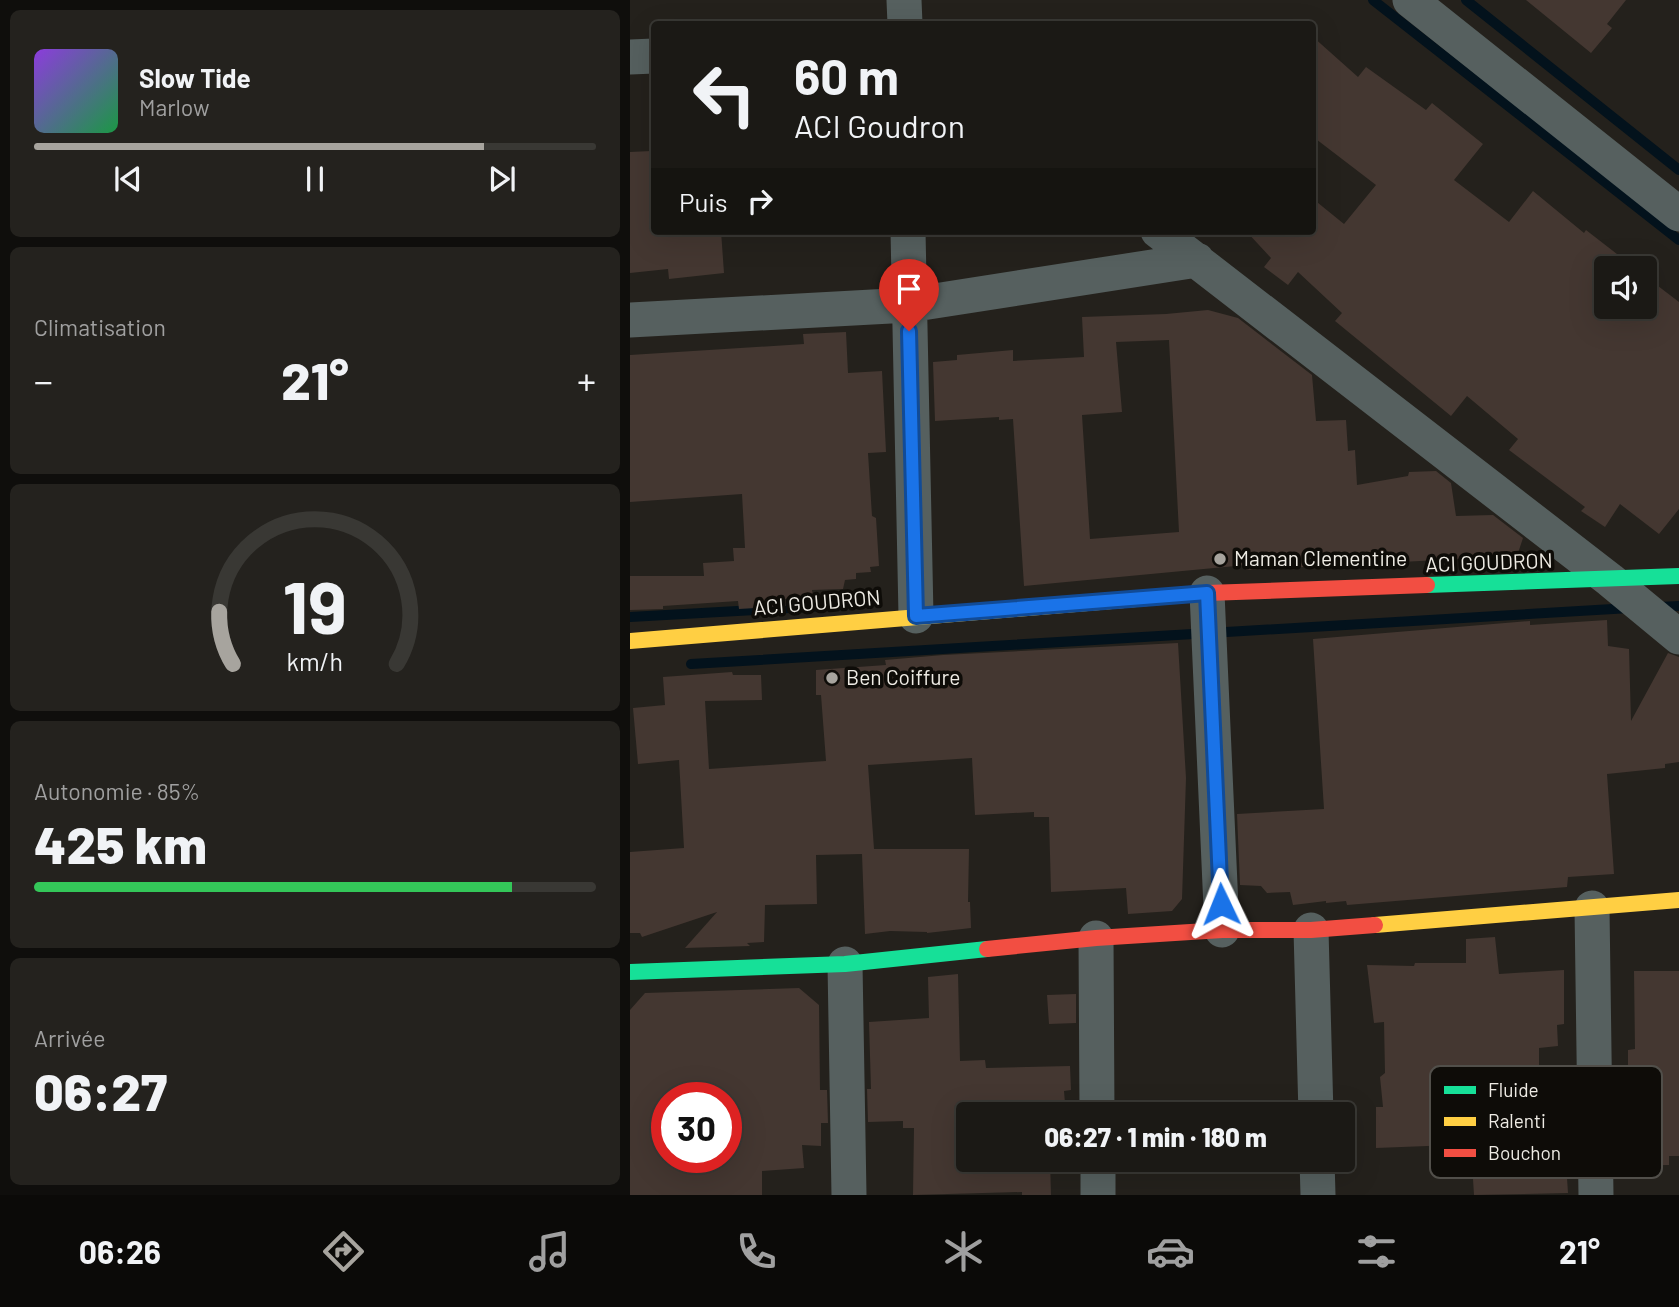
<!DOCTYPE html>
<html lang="fr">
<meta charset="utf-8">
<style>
:root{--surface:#1b1915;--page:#24221e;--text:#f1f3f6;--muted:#a0a0a0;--line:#393834;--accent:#a7a49e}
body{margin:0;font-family:Barlow,sans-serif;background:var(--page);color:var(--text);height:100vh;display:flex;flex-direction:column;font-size:26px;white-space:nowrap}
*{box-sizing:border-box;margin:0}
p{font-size:23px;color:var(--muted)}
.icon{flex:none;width:38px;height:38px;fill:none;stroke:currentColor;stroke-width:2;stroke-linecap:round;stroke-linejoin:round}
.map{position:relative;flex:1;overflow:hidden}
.sheet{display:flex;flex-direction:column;gap:10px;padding:10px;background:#0f0e0c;width:630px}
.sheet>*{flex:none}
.top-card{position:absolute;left:21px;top:21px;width:665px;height:214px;border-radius:7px;box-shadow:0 7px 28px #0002,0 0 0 2px var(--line);background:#1b1915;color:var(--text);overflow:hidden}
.controls{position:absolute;left:964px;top:256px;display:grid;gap:14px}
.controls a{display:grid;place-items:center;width:63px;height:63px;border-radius:7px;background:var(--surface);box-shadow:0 7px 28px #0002,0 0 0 2px var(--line);font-size:35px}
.speed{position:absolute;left:21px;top:1082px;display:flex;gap:14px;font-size:35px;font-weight:700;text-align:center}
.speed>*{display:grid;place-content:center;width:91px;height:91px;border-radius:50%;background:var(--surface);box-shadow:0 7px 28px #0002,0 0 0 2px var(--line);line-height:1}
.speed .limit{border:10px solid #d22;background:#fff;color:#111}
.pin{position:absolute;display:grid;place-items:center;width:60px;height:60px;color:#fff;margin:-72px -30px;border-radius:50% 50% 50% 0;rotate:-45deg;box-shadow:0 0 7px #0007}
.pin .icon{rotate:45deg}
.me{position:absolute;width:77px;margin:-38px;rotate:358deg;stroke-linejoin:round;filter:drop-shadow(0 0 5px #0008)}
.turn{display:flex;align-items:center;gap:24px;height:147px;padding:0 28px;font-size:32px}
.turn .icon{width:91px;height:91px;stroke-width:2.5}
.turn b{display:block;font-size:49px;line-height:60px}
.then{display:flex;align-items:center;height:66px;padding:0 28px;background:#0003;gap:14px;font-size:26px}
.big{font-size:52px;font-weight:800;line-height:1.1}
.sheet .card{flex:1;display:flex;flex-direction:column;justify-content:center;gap:10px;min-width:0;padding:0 24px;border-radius:10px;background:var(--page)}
.sheet .dial{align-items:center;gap:0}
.dial svg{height:182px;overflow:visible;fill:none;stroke:var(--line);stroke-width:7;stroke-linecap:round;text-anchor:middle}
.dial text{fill:var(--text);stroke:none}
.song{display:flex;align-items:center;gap:21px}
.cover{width:84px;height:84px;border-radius:10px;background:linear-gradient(135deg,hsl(270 70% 55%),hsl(140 70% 35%))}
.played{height:7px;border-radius:4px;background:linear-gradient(90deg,var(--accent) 80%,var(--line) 80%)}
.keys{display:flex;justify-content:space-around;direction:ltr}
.heat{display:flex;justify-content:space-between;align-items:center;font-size:38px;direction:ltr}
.charge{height:10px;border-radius:5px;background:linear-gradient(90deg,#34c759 85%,var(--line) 0)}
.trip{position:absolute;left:326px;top:1102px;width:399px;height:70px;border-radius:7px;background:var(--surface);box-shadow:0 7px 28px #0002,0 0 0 2px var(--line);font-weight:800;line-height:70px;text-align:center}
.dock{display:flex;height:112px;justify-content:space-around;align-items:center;background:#0b0a08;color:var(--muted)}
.dock .icon{width:49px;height:49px}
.dock .active{color:var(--accent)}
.dock b{font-size:32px;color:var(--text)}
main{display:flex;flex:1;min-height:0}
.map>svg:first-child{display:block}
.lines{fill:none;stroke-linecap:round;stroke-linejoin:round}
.stream{stroke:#03121c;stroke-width:10}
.building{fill:#443731;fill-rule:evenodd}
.street{stroke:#56605f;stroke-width:35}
.fast{stroke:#16e098;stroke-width:16}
.slow{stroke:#ffcf43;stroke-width:16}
.jam{stroke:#f24e42;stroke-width:16}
.route-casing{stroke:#114b97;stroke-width:18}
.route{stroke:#1a73e8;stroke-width:12}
.poi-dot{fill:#a7a49e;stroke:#0e0c08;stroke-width:2.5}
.labels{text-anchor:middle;stroke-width:7;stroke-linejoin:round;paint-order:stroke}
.poi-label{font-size:21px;fill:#eeebe4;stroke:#0e0c08;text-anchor:start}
.street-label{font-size:21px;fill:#eeebe4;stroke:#0e0c08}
.key{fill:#0e0c08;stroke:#514f4a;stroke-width:2}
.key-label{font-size:19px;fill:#eeebe4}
</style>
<main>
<section class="sheet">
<div class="card">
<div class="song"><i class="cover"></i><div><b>Slow Tide</b><p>Marlow</p></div></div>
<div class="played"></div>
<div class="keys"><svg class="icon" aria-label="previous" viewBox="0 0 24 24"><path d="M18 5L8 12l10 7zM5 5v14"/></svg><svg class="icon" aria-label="pause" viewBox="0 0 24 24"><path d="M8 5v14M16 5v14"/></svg><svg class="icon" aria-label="next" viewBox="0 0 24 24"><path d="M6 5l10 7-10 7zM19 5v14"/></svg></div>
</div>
<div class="card"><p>Climatisation</p>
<div class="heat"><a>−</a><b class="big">21°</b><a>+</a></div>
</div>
<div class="card dial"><svg viewBox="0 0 100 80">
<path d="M14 69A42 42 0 1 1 86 69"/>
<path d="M14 69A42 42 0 0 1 8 46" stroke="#a7a49e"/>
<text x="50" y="56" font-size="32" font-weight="700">19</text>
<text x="50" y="72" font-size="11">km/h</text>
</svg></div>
<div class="card"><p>Autonomie · 85%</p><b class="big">425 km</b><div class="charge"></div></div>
<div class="card"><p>Arrivée</p><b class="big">06:27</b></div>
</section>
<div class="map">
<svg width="1049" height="1195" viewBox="0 0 1049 1195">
<rect width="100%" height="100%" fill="#24211c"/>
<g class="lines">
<path class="stream" d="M743,0L1049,240
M836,0L1049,170
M1029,607L1049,606
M0,617L195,606
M61,664L1000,608"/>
</g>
<path class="building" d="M896,0H996L977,24L982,28L961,53Z
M682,36L728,77L736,67L796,110L802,103L853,144L824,180L879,222L903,191L954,233L956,230L1005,268H976V306H1015V276L1049,302V509L1029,534L990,504L975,527L951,511L955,507L879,450L888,439L837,396L821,416L705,321L712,313L668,272L658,285L634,267L641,258L616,231H682V198L714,224L746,185L682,136Z
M21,151L24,231H91L94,273L39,279L38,269L0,273V152Z
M578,310L608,318L682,375L686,421L716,420L718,451L725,450L727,485L778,476L779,472L806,471L821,483L826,516L863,515L893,538L887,556L616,570V565L394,586L383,419L369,420V417L305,421L303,362L327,360V355L383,350V361L454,357L452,317L536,314ZM539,340L549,532L460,539L452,415L492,412L486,342Z
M216,332L218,373L252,371L256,452L238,453L242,516L246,518L249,566L240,567L241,572L226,573V579L215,580L213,589L182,590L183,596L155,599L156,606L109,609L108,601L33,606V609L0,610V576H74L73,563L104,561L103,548H115L112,494L0,502V355L174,344L173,334Z
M977,620L978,646L999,649L1001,721L1038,653L1049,657V762L1035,764V768L977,774L984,874L938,877L937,887L717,905L716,901L696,903V901L663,905L660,892L637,893L631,886L610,885L607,814L694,809L683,639L900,621V625Z
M548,643L556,778L552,899L542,911L498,914L496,888L421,892L419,817H404V812L345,815L342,758L238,765L244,849H339L338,902H340L341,928L297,933V932L260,931L235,934L232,854L186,855L187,904L135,905L134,942L117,943L120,946L55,948L87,912L12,937L10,933H0V852L54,848L49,760L8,764L3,708L35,705L33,677L102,672L103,675H131L132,700L75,701L79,769L196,761L191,695H186V670L256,665L255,660L313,655Z
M865,937L869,974L934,970V1024L927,1025L928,1046L909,1048V1103L932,1102L938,1193L844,1195L843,1179H821L823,1145L746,1148V1107H753L750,1077L755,1073L754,1022L744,1023L737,965L784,966L785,963H836V939Z
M1004,971H1049V1156H1039V1165L986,1166L984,1070H998V1050L1005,1049Z
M328,974L330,1061L355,1060L356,1068L440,1066L441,1090L434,1091L436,1115H338V1160H420L421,1195H392V1192L283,1195L284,1128H273V1121L238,1122L237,1089H241L239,1022L299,1018L298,977Z
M169,988L189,1005L190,1090H197L198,1123H191V1146L172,1145L174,1168L132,1171V1195H0V1010L15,993ZM37,1097H96V1162L37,1157Z
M446,994V1023L419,1024L417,995Z"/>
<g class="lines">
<path class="street" d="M274,0L275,24
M780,0L1049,214
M0,57L24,56
M278,231L286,616
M528,231L980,580L1049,637
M0,320L279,305L567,260
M577,593L592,930
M962,908L966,1195
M681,930L686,1115
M466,938L467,1115
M215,964L219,1195
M468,1160V1195
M687,1160L688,1195"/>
<path class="fast" d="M797,585L1049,576
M0,972L215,964L357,949"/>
<path class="slow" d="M0,641L506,599
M745,925L1049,900"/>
<path class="jam" d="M506,599L577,593L797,585
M357,949L466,938L592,930H681L745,925"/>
</g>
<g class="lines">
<g class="route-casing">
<path id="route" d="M279,331L286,616L577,593L591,904"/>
</g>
<use href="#route" class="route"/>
</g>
<g class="poi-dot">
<circle cx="590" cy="559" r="7"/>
<circle cx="202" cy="678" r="7"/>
</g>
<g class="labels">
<g class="poi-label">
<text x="604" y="566">Maman Clementine</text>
<text x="216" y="685">Ben Coiffure</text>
</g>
<g class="street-label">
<text transform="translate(859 563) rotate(-2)" y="7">ACI GOUDRON</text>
<text transform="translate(187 603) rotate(-5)" y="7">ACI GOUDRON</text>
</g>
</g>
<rect x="800" y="1066" width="232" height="112" rx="10" class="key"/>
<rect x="814" y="1086" width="32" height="8" fill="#16e098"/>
<rect x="814" y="1117" width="32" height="9" fill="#ffcf43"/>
<rect x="814" y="1149" width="32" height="8" fill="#f24e42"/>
<g class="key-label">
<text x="858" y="1097">Fluide</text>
<text x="858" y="1128">Ralenti</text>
<text x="858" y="1160">Bouchon</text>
</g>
</svg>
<div class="controls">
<a><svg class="icon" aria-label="sound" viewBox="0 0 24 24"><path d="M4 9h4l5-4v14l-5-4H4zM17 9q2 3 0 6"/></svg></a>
</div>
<div class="speed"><div class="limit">30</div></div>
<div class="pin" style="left:279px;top:331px;background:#d93025"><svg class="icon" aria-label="arrive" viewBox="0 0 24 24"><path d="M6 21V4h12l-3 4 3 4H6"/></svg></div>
<svg class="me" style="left:591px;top:904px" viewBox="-20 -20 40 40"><path d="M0-17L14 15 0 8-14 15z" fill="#1a73e8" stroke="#fff" stroke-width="4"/></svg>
<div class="trip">06:27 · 1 min · 180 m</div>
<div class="top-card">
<div class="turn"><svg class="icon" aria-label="left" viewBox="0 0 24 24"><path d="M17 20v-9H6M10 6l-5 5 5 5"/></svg><div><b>60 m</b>ACI Goudron</div></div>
<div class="then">Puis<svg class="icon" aria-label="right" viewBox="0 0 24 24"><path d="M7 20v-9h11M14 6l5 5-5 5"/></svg></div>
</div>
</div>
</main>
<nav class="dock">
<b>06:26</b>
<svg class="icon active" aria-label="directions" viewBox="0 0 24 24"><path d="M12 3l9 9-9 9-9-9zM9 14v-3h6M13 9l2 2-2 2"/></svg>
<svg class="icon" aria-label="music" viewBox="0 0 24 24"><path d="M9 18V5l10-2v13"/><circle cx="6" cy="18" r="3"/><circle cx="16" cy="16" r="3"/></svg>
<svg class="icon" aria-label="phone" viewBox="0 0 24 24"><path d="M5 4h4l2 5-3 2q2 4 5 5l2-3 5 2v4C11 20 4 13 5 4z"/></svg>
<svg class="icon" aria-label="climate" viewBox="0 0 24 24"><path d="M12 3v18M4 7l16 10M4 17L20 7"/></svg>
<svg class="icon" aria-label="car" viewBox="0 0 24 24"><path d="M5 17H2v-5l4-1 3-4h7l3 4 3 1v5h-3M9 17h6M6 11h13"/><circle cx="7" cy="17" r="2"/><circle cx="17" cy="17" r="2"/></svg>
<svg class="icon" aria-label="filters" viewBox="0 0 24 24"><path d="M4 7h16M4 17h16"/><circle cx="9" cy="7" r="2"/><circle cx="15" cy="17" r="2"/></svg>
<b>21°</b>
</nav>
